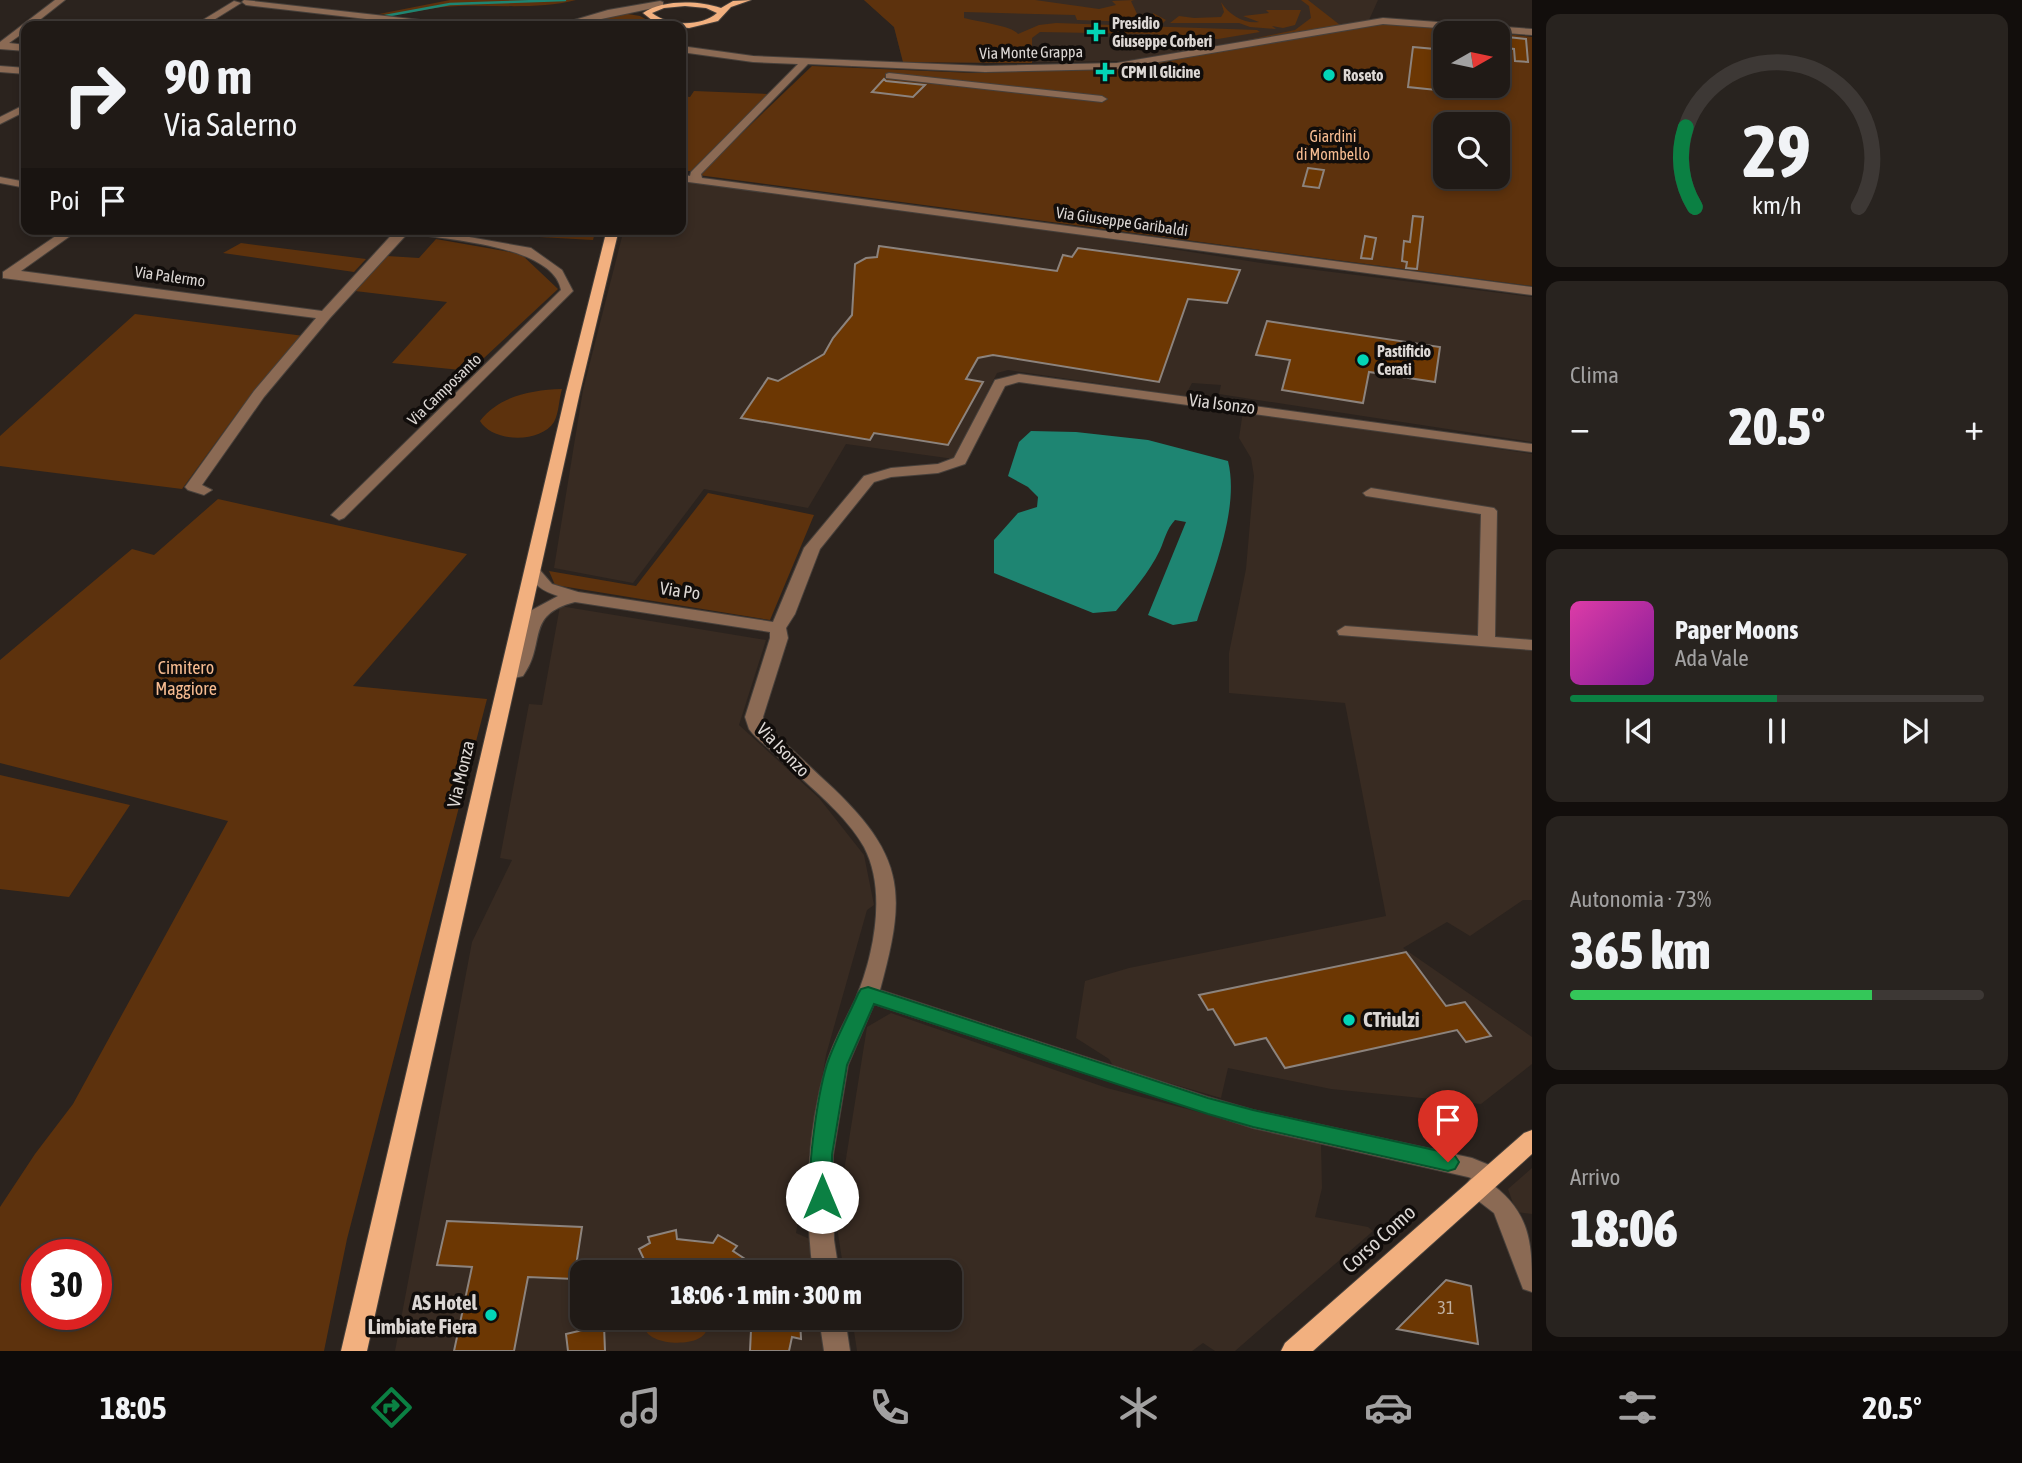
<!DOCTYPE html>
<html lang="it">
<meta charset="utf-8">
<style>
:root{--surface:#201a16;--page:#28231f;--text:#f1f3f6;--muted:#a2a1a1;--line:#3d3835;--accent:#0b8043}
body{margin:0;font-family:"Asap Condensed",sans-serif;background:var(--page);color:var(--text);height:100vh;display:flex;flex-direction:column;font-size:26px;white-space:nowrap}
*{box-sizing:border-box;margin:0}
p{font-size:23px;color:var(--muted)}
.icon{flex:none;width:38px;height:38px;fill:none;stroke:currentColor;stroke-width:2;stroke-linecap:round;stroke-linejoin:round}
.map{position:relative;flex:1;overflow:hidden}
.side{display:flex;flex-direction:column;gap:14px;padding:14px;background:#120e0c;width:490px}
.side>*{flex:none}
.banner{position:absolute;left:21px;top:21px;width:665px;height:214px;border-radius:14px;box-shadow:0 4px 10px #0003,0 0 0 2px var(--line);background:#201a16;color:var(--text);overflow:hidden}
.needle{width:46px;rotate:81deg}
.tools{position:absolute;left:1433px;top:21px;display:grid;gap:14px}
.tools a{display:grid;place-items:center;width:77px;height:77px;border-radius:14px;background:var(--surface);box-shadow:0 4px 10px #0003,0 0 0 2px var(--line);font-size:35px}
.speed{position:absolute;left:21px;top:1239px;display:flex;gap:14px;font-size:35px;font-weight:700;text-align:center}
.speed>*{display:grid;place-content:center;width:91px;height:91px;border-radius:50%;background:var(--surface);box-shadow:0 4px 10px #0003,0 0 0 2px var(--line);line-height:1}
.speed .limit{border:10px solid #d22;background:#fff;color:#111}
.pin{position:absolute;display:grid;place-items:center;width:60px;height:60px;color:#fff;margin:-72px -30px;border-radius:50% 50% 50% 0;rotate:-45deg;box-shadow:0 0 7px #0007}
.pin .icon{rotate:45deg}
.me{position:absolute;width:77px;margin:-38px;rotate:0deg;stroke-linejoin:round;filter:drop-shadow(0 0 5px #0008)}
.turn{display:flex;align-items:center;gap:24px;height:147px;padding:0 28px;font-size:32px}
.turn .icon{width:91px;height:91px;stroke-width:2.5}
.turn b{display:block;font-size:49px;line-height:60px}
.then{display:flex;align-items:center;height:66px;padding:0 28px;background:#0003;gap:14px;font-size:26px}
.big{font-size:52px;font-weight:800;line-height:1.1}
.side .tile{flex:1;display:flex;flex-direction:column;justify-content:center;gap:10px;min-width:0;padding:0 24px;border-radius:14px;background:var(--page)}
.side .dial{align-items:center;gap:0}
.dial svg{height:182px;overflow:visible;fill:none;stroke:var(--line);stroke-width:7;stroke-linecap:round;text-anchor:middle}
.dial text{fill:var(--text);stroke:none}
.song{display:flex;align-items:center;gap:21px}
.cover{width:84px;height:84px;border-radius:10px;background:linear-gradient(135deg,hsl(320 70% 55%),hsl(290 70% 35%))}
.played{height:7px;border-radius:4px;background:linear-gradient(90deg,var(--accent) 50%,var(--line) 50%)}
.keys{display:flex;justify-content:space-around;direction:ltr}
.heat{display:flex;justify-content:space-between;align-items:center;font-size:38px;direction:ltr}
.charge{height:10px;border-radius:5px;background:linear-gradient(90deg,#34c759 73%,var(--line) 0)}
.trip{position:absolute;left:570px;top:1260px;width:392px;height:70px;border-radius:14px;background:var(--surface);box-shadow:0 4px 10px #0003,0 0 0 2px var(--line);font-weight:800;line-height:70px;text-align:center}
.dock{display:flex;height:112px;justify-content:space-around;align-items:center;background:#0d0a09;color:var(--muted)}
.dock .icon{width:49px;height:49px}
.dock .on{color:var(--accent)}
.dock b{font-size:32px;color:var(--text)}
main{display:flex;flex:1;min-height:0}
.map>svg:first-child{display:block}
.built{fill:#382b22}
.green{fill:#5d320d;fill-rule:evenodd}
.water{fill:#1e8572}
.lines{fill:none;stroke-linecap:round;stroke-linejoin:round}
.stream{stroke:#1e8572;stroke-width:2.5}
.building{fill:#6c3703;stroke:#8c837d;stroke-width:2}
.minor-casing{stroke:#47403b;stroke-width:2}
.major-casing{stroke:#47403b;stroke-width:2}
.minor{fill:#8b6a54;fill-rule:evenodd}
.major{fill:#f2b07f;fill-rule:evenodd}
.route{fill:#0b8043;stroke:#07532c;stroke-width:2}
.poi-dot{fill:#03d5b6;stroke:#110d0b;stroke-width:2.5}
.labels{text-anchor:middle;stroke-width:7;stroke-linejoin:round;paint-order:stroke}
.far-poi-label{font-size:16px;font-weight:bold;fill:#dcd7d4;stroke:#110d0b;text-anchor:start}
.far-street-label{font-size:16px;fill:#dcd7d4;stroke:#110d0b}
.far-park-label{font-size:16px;fill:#f7bc91;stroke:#110d0b}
.street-label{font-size:18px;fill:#dcd7d4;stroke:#110d0b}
.park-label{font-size:18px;fill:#f7bc91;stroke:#110d0b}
.near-number-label{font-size:18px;fill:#c0afa0}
.near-poi-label{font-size:21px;font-weight:bold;fill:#dcd7d4;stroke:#110d0b;text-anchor:start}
.near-street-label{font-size:21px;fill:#dcd7d4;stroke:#110d0b}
</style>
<main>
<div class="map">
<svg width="1532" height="1351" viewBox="0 0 1532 1351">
<rect width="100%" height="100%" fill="#2b231e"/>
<path class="built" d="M864,0H1378L1369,20L1124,61L979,63L903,62L894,27Z
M681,180L1070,233L1261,263L1532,297V442L1219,394L1221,385L1192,383L1185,396L1008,370L997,373L954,459L846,444L808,508L704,489L633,583L554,568L583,390L624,229H681Z
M1243,411L1532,454V900H1523L1470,936L1447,922L1403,948L1532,1037V1064L1481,1104L1331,1089L1228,1068L1221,1098L1114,1067L1109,1059L1076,1038L1085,981L1129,968L1386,916L1345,703L1229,693V653L1246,569L1254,476L1251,458L1239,438Z
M560,606L766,640L739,725L819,798L864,855L874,905L867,910L826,1055L796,1233L812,1240L816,1272H583V1318H822L826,1351H395L472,942L512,860L500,858L529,704L542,705Z
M891,1013L1107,1088L1321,1144L1322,1188L1315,1217L1368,1227L1373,1231L1235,1351H1215L1203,1343L1192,1351H857L852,1318H950V1272H844L836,1221L867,1027Z
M1532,1168V1214L1516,1212L1508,1189Z"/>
<path class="green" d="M450,0H576C533,11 487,3 443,7C421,9 401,17 379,14Z
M864,0H1035L1099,9L1116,5L1112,1L1134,0L1131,1L1137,14L1153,16V13L1166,20L1163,23L1077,20L1075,15L964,12V18C975,21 1013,26 1018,34L1039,25L1056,23L1257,30L1260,32L1218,39L1148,34L1040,32L1032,38V63L903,62L894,27Z
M1301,0H1308L1340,25L1243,41L1295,30L1311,18L1309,6Z
M1221,2C1229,15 1244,24 1259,22L1243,16L1269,13L1266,10H1301L1295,25L1283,28L1272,26L1276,29L1250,27L1239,23H1170L1179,16L1194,18L1221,17L1224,12Z
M622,13L640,16L658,26H568Z
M1384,24L1497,33H1446V86H1498V33L1532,37V286L698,175L812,66L973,73L1113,69ZM1446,124H1498V177H1446Z
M694,91L768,94L691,171H681V96L690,97Z
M455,229H596L593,240L453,232Z
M436,239L521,254L558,289L470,371L392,363L447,302L355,291L387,256L419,258Z
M241,243L366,259L354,272L223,253Z
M135,314L304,336L238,412L182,489L0,466V436Z
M562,389C559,398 559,413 554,422C540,444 492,442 480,421C499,396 531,390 562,389Z
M708,493L814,515L770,620L555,585L549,571L636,586Z
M218,499L467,554L353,686L487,699L347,1239L324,1351H0V1207L35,1154L73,1104L228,821L0,763V660L132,549L154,555ZM37,1255H96V1314H37Z
M0,775L130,805L69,897L0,889Z
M646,1318H702C728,1351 630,1351 646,1318Z"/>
<path class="water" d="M1031,431L1076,432L1148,440L1228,461C1240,509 1212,575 1197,621L1173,625L1148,615L1186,522L1175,520C1166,530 1165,539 1160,550C1149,573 1132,592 1116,611L1093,613L994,573V540L1018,513L1037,507L1038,497L1028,487L1008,476L1019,442Z"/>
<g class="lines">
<path class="stream" d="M385,16L450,4L565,0"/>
</g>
<path class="building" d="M1498,36L1526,39L1528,62L1515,61L1514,49L1498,47Z
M1413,47L1446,50V91L1408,87Z
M884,79L886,81L925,85L913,97L872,92Z
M1308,168L1324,170L1319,188L1303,186Z
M1413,216L1423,217L1417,269L1406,268L1407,262L1402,261L1404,241L1410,242Z
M1365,236L1376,238L1372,259L1361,258Z
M879,246L1057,271L1063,255L1072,257L1078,248L1240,270L1227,303L1188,299L1159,382L993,355L978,358L966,379L983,382L948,445L874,433L870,440L741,418L768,378L778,381L824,354L833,338L852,315L855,264L866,258L877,257Z
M1267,321L1440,347L1435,382L1369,372L1363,403L1282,390L1290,360L1256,355Z
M1406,952L1446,1006L1465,1002L1491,1036L1466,1042L1457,1030L1285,1068L1266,1038L1235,1045L1213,1009L1208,1010L1199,995Z
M447,1221L582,1227L574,1279L528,1277L514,1351H454L472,1267L437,1265Z
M676,1230L677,1239L713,1243L718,1235L737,1246L733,1251L765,1272H696L674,1269L650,1272L639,1249L650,1243L648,1237Z
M1446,1280L1471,1286L1478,1344L1397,1329Z
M748,1318L800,1319L801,1339L792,1337L789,1351H750L751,1330Z
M604,1325L605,1351H568L566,1334Z"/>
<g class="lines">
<g class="minor-casing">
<path id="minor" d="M55,0H65L32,26H26V31L9,43L26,45V51L0,49V42Z
M244,0L447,23L452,26H427L246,5L242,2Z
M234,1L241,3L204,26H193Z
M660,1L663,2V6L568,26H554L608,10Z
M1383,18L1532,29V35L1383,24L1117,69L985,72L808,64L701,174L702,178L1532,287V295L681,181V175L690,176L691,172L798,64L753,62L681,52V46L753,56L985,66L1117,63Z
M0,66L26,68V74L0,72Z
M889,73L1102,96L1107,99L1102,102L886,78V74Z
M26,104V111L0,124V117Z
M0,177L26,182V188L0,183Z
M66,229H80L21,271L322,311L397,229H424L531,248L562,270L573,291L344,518L339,520L331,515L334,512L561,290C553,245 445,240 408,233L330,318L264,397L202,485L212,490L204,495L188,490L185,487L254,391L316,318L3,278V272Z
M1019,374L1532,444V452L1019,382L1005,386L965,464L938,473L891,477L874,482L820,549L795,614L786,628L788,638L763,717L766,726C789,746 811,768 833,788C906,858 906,895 880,990L1208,1097L1253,1110L1472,1158L1499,1169L1502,1176L1499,1183L1493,1185C1532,1215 1532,1246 1532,1292L1523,1289L1494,1213L1468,1193L1465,1186L1471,1178L1468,1177L1253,1128L874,1004L848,1065L833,1155L834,1240L839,1272H813C804,1205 807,1132 826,1066C832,1043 846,1020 856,998C874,954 887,891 864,847C845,813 804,782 776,755C767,746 756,739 749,729L745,717L770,638V632L575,602C524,615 547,643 523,676L510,679L501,674L513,665L523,629L532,610L558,596C542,591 535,585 525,572L533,567L539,569L552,584L578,592L773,622L804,548L864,476L891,468L938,464L954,458L995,380Z
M1371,488L1494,508L1497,511L1495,637L1532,640V650L1339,635L1337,631L1345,626L1478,636L1481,514L1366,496L1363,493Z
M819,1318H845L850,1351H824Z"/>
</g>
<g class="major-casing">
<path id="major" d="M751,0L731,7L718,21L689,28L657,24L643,13C661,0 698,0 721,8L733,1ZM685,6L706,8L717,13C701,27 668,26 652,13L664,8Z
M607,229H619L580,392L367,1351H341L566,392Z
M1532,1130V1154L1313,1351H1281L1285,1343L1524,1133Z"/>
</g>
<use href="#minor" class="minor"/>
<use href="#major" class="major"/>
</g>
<path class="route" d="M868,987L1208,1098L1253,1110L1448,1153L1455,1156L1459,1162L1455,1169L1448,1171L1253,1127L1208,1114L874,1004L847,1065L832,1155L833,1197L829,1204L822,1207L814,1204C803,1182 819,1090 827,1064C835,1040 848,1017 858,994L861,989Z"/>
<g class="poi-dot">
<path d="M1092.5 21.5h7v7h7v7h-7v7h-7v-7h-7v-7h7z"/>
<path d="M1101.5 61.5h7v7h7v7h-7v7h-7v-7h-7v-7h7z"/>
<circle cx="1329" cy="75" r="7"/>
<circle cx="1363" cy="360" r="7"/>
<circle cx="1349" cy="1020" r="7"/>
<circle cx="491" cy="1315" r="7"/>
</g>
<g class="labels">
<g class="far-poi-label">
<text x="1112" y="29">Presidio<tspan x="1112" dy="18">Giuseppe Corberi</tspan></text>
<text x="1121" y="78">CPM Il Glicine</text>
<text x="1343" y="81">Roseto</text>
<text x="1377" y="357">Pastificio<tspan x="1377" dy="18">Cerati</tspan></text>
</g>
<g class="far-street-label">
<text transform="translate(1031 52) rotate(-1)" y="6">Via Monte Grappa</text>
<text transform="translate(1122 221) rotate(8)" y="6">Via Giuseppe Garibaldi</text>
<text transform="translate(170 276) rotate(8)" y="6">Via Palermo</text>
<text transform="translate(444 389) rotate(-44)" y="6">Via Camposanto</text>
</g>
<g class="far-park-label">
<text x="1333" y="142">Giardini<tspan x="1333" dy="18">di Mombello</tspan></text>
</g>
<g class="street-label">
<text transform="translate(1222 404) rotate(7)" y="6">Via Isonzo</text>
<text transform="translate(680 591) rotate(8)" y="6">Via Po</text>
<text transform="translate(783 750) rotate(46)" y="6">Via Isonzo</text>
<text transform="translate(461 774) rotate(-77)" y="6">Via Monza</text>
</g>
<g class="park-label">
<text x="186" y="674">Cimitero<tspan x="186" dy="21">Maggiore</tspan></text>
</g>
<g class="near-number-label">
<text x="1446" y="1314">31</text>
</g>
<g class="near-poi-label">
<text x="1363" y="1027">CTriulzi</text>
<text x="477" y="1310" text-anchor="end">AS Hotel<tspan x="477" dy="24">Limbiate Fiera</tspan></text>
</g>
<g class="near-street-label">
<text transform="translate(1379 1239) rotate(-42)" y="7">Corso Como</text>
</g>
</g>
</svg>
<div class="tools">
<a><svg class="needle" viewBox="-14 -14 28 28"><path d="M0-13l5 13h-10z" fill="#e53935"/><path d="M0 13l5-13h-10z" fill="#a2a1a1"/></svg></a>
<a><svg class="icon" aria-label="search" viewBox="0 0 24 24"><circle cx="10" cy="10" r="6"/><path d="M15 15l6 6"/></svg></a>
</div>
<div class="speed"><div class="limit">30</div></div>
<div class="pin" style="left:1448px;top:1162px;background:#d93025"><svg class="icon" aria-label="arrive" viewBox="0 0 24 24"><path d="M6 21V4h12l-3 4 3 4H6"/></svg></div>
<svg class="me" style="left:822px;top:1197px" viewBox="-20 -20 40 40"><circle r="19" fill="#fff"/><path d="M0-13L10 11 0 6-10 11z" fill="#0b8043"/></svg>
<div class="trip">18:06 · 1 min · 300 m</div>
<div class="banner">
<div class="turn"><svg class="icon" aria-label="right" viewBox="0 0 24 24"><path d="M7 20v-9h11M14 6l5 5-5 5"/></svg><div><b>90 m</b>Via Salerno</div></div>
<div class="then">Poi<svg class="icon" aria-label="arrive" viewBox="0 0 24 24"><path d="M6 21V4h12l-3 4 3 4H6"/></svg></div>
</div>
</div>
<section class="side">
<div class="tile dial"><svg viewBox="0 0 100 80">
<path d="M14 69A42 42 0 1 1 86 69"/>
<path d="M14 69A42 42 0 0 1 10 34" stroke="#0b8043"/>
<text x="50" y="56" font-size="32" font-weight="700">29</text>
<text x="50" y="72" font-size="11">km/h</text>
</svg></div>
<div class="tile"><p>Clima</p>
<div class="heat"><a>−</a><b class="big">20.5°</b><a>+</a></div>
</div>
<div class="tile">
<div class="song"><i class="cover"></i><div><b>Paper Moons</b><p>Ada Vale</p></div></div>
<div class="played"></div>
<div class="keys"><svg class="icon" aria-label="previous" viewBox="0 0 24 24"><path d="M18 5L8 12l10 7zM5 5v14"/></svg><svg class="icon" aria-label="pause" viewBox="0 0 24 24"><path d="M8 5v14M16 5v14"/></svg><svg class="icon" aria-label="next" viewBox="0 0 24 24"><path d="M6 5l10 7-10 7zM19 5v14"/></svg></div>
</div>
<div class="tile"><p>Autonomia · 73%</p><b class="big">365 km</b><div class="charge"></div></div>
<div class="tile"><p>Arrivo</p><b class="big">18:06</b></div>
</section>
</main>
<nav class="dock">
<b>18:05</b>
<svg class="icon on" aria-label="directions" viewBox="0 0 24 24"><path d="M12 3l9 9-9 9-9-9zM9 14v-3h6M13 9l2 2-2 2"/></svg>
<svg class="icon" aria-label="music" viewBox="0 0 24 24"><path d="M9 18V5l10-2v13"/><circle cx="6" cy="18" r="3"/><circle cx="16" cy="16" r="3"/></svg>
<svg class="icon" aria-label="phone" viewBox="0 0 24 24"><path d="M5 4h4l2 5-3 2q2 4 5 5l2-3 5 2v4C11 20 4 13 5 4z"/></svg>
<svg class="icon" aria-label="climate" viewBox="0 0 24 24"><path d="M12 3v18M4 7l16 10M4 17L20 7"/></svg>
<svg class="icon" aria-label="car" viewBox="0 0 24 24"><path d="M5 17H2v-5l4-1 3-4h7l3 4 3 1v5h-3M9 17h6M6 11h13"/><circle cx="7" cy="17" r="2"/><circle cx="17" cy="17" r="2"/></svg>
<svg class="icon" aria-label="filters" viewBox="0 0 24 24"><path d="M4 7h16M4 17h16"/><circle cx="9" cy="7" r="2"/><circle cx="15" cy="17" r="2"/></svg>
<b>20.5°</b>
</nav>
